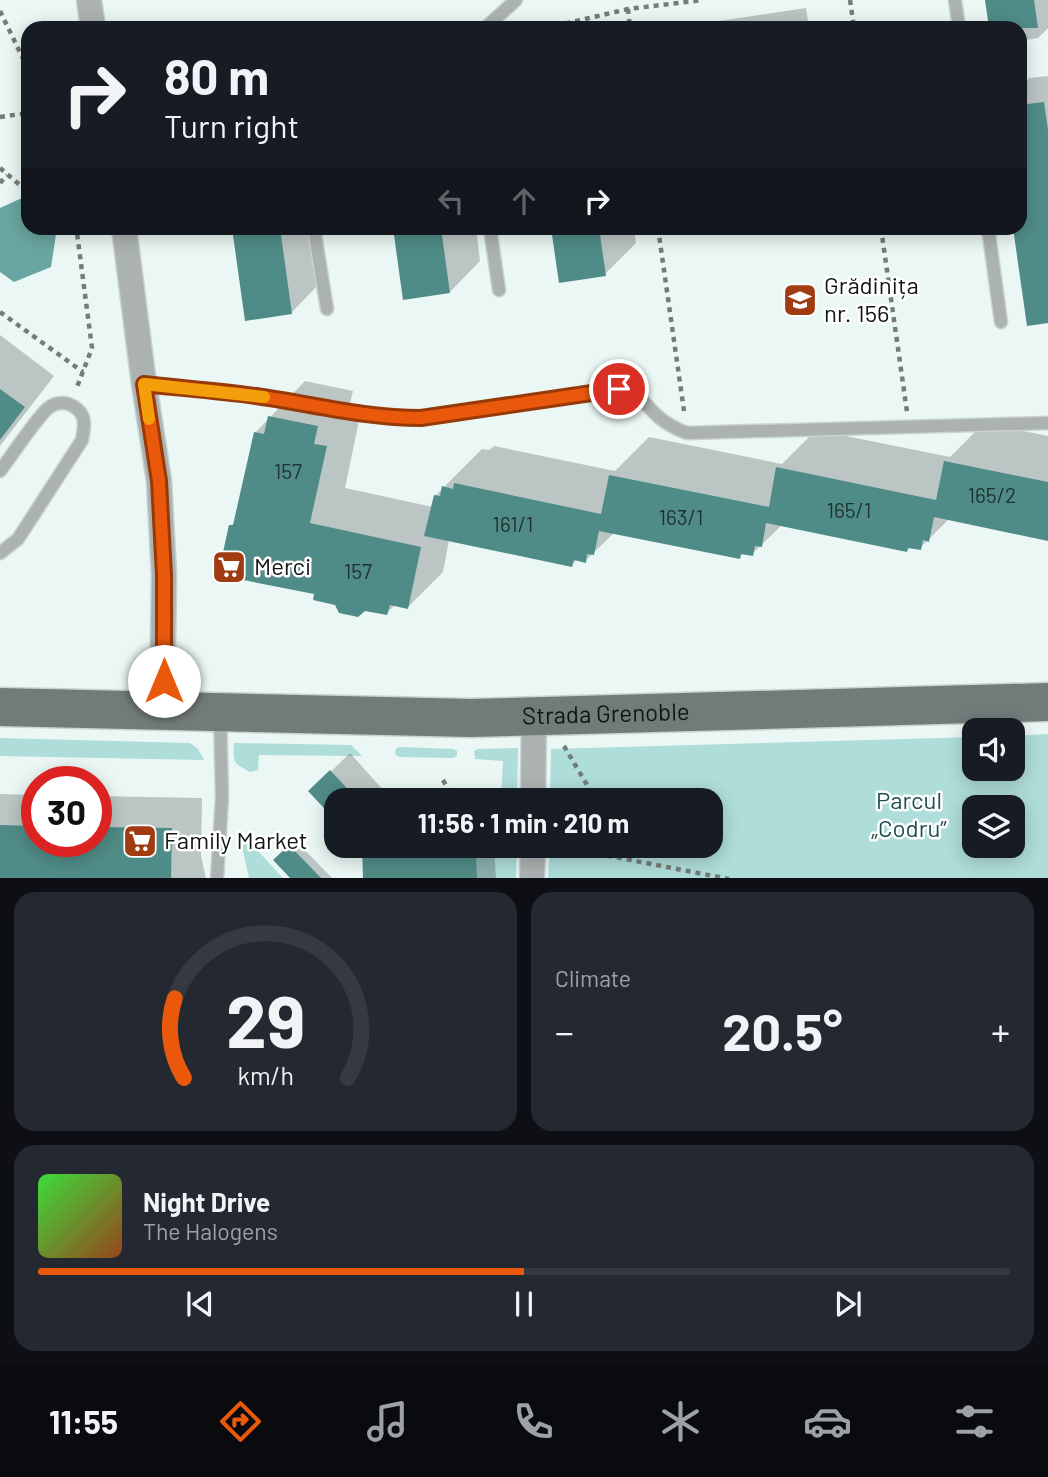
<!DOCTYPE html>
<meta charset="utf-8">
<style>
:root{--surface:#171b24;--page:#242831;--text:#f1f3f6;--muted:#9ea1a6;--line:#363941;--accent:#ea580c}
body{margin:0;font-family:Barlow,sans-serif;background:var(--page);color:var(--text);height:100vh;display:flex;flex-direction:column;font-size:26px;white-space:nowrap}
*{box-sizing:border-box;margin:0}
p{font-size:23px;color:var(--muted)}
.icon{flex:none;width:38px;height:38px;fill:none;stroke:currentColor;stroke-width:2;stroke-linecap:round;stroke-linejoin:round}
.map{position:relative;height:878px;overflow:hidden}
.sheet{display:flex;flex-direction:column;gap:14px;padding:14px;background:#0d0f14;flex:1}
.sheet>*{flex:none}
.top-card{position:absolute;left:21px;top:21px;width:1006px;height:214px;border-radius:21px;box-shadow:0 4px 18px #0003;background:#171b24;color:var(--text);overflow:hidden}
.fabs{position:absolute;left:962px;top:718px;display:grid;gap:14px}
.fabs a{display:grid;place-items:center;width:63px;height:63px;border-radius:14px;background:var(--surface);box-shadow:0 4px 18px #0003;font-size:35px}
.speed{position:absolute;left:21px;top:766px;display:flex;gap:14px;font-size:35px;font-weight:700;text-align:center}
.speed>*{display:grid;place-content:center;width:91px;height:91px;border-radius:50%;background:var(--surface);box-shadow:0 4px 18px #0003;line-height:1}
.speed .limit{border:10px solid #d22;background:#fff;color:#111}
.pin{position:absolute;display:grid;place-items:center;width:60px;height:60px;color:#fff;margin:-30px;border:4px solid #fff;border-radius:50%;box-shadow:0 2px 7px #0007}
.me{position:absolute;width:77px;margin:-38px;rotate:0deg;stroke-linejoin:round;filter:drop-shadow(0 0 5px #0008)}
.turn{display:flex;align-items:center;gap:24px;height:147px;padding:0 28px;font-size:32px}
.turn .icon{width:91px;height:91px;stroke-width:2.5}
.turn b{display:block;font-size:49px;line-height:60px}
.lanes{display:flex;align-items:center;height:66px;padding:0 28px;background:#0003;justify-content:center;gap:35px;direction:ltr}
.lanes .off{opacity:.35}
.big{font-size:52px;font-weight:700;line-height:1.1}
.sheet .card{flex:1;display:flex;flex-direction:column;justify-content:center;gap:10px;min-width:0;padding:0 24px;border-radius:21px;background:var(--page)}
.sheet .dial{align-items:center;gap:0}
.dial svg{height:182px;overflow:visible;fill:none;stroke:var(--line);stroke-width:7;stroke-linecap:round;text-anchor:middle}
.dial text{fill:var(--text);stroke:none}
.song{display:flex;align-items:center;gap:21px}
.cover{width:84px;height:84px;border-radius:10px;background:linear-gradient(135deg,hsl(120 70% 55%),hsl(20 70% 35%))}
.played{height:7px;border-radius:4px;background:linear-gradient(90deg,var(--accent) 50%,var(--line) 50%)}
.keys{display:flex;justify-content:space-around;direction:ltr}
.heat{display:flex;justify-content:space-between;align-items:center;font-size:38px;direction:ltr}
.sheet .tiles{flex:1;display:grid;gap:14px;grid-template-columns:1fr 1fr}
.card:last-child{grid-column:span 2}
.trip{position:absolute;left:324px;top:788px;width:399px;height:70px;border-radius:21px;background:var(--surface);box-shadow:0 4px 18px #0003;font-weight:700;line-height:70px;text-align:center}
.dock{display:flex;height:112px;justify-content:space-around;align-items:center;background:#090b0e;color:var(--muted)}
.dock .icon{width:49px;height:49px}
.dock .selected{color:var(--accent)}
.dock b{font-size:32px;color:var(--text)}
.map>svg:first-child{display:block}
.green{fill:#afddd9;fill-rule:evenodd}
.water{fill:#6aa6a1}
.shadow{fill:#0003}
.building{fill:#508c87}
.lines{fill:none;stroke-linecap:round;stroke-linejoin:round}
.lane-casing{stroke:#c7d3d1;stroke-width:15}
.street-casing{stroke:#c7d3d1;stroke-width:27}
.primary-casing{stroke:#c7d3d1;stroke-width:41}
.path{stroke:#747c7a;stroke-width:4.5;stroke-dasharray:5 5;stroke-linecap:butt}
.lane{stroke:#acb2b1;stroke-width:12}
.street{stroke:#acb2b1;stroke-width:24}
.primary{stroke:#717b7a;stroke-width:38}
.route-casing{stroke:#983908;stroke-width:18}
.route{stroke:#ea580c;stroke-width:12}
.slow{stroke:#f59e0b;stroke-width:12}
.labels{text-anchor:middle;stroke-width:5;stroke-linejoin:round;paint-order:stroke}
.number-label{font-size:21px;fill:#213331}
.poi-label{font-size:24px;fill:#111514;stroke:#fff;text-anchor:start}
.street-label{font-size:24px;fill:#111514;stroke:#fff}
.park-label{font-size:24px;fill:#1c514d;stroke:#fff}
</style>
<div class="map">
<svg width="1048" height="879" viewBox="0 0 1048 879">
<rect width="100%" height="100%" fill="#eaf7f5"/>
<path class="green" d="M1048,734V878H548L550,845H710V800H550L551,749L975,737V768H1013V736ZM975,807H1013V845H975Z
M0,738L190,743L198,749L204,760L0,756Z
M234,743L351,745L362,756L259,755L258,770L250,772C233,763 233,763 234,743Z
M401,747L454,749L457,751V756L453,758L399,757L395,754L396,748Z
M518,748L517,800H501L503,761L475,759L474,751L478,749Z
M244,836L283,878H249L241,843Z
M476,845H517L516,878H477Z"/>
<path class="water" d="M24,197L28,200V228H57L51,267L14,282L0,272V208Z"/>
<path class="shadow" d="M987,0H1048V28L1038,38L1020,41V28H991Z
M806,8L809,28H672Z
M1048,76V321L1029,324L1015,228H1020V87L1029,78Z
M234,228H315L322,281L292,312L247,319Z
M395,228H476L480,261L450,292L405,298Z
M553,228H634L636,243L605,274L560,281Z
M0,335L54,376L0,446Z
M305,381L353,391L349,408L361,411L345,488L433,507L435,496L482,449L489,450L494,446L615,471L649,437L782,464L816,430L950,457L984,423L1048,436V539L950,518L920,548L911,546L907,551L782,525L752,554L744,553L739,557L614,533L585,561L577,559L572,565L449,540L443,572L408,607L396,604L387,613L336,603L316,592L231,526L236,521L255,433Z
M350,753L392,800H336V818L311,791Z
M0,794L37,795V842H96V796L202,798L201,855L206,879H0Z
M296,841L332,878L294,879L276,860Z
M361,845H494L496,879H365L364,848Z"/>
<path class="building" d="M985,0H1034L1038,28H989Z
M1044,102L1048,130V323L1027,326L1013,228H1020V105Z
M232,228H280L292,314L245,321Z
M393,228H441L450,293L403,300Z
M551,228H599L606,276L559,283Z
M0,389L25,407L0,440Z
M268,416L318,426L314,444L327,446L310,523L421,547L408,609L390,605L387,615L365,611L358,617L339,613L335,605L313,600L314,594L218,575L229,525H233L254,432L264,434Z
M944,461L1048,482V541L934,517L929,542L923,540L921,550L908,548L907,552L766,523L762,547L755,546L753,556L741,554L740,559L599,531L594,555L587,554L586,563L574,560L572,567L424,536L434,495L440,496L442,486L453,489L454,483L601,514L609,475L769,507L776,467L936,500Z
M330,770L358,800H336V821L308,791Z
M0,825L37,826V842H96V827L172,828L171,879H0Z
M289,845L322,879H291L273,860Z
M362,845H476L477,879H363Z"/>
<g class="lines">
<g class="lane-casing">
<path id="lane" d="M955,0L959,28
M485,28L516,0
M314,228L327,309
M490,228L499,290
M988,228L1001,322
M144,384L257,396L387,418H421L619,389L635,391C652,412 662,424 687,433L1048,423
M0,471C13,454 33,423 47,409C56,401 68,401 77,409C87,417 84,428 82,440L18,539L0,553
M217,879L222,797L220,714"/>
</g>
<g class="street-casing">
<path id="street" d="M89,0L93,28
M124,228L144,384L159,481L164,575L162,710
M533,800L534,717
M532,879L533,845"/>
</g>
<g class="primary-casing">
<g id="primary">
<path id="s1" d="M0,707L471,718L1048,702"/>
</g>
</g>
<path class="path" d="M850,0L854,28
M628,9L630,28
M0,11L28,69
M546,28L628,9L703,0
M0,117L28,113
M0,168L28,192
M0,183L7,175
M70,228L77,233L92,348L77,387
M658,228L684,411
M881,228L907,412
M0,312L83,372
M564,746L596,800
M443,780L455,800
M622,845L630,859
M558,846L729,879"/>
<use href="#lane" class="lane"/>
<use href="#street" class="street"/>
<use href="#primary" class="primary"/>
</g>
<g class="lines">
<g class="route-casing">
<path id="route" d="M164,681V575L159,481L144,384C181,388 219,391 256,396C312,404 365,418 421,418L619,389"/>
</g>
<use href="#route" class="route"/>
<path class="slow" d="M149,419L144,384L264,397"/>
</g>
<defs>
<g id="school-square" transform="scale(1.75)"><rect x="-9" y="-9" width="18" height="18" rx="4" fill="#a13b12" stroke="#fff"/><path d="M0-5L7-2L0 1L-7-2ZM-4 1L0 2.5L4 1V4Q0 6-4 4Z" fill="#fff"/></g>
<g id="supermarket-square" transform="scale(1.75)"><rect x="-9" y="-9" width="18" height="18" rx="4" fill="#a13b12" stroke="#fff"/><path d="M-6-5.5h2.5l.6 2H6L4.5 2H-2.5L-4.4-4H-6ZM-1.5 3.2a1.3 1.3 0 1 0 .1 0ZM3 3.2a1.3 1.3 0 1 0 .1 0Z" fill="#fff"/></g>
</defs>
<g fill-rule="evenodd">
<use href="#school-square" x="800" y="300"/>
<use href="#supermarket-square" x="229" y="567"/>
<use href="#supermarket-square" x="140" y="841"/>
</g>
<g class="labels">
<g class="number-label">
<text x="288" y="479">157</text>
<text x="992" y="503">165/2</text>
<text x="849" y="518">165/1</text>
<text x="681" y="525">163/1</text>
<text x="513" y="532">161/1</text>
<text x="358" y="579">157</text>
</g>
<g class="poi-label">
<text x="824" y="294">Grădinița<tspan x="824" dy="28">nr. 156</tspan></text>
<text x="254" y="575">Merci</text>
<text x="164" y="849">Family Market</text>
</g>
<g class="street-label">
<text dy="8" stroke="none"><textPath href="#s1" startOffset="606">Strada Grenoble</textPath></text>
</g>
<g class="park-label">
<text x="909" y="809">Parcul<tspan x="909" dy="28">„Codru”</tspan></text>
</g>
</g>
</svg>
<div class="fabs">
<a><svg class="icon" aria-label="sound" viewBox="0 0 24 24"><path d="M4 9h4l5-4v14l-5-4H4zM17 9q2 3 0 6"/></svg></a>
<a><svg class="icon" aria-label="layers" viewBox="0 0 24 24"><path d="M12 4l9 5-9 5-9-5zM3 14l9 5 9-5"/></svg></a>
</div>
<div class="speed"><div class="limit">30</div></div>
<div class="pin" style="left:619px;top:389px;background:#d93025"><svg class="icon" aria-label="arrive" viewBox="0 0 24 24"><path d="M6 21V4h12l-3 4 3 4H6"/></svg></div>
<svg class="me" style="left:164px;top:681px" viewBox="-20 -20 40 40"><circle r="19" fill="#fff"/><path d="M0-13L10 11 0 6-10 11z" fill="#ea580c"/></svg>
<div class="trip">11:56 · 1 min · 210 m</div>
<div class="top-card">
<div class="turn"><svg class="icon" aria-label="right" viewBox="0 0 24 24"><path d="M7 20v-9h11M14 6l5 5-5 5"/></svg><div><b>80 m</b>Turn right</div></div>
<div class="lanes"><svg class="icon off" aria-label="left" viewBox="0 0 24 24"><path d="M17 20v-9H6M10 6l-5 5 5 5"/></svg><svg class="icon off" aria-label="ahead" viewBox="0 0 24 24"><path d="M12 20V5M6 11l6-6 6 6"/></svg><svg class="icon" aria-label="right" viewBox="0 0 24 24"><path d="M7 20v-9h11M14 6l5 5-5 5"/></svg></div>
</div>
</div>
<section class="sheet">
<div class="tiles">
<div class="card dial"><svg viewBox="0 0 100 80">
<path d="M14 69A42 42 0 1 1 86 69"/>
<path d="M14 69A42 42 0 0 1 10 34" stroke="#ea580c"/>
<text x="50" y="56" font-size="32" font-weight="700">29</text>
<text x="50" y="72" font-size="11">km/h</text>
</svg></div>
<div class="card"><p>Climate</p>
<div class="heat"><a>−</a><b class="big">20.5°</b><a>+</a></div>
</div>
<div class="card">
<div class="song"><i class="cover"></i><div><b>Night Drive</b><p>The Halogens</p></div></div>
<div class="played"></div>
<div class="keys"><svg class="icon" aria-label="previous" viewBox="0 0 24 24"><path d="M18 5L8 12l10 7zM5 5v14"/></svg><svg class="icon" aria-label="pause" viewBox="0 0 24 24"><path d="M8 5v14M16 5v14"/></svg><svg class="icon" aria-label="next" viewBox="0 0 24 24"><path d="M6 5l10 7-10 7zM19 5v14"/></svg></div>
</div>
</div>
</section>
<nav class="dock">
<b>11:55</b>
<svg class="icon selected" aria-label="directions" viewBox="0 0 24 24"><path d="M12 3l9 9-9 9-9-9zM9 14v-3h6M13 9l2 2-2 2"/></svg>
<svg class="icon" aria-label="music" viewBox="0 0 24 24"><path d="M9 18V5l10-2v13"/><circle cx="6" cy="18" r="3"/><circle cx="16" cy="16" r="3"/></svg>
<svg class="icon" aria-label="phone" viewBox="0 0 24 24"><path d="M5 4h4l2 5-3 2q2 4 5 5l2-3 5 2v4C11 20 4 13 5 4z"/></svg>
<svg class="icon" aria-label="climate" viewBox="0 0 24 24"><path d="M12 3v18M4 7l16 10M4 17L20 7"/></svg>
<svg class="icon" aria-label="car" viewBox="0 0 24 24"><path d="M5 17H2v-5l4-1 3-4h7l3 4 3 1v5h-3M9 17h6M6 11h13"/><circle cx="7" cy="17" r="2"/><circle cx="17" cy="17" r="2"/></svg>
<svg class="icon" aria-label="filters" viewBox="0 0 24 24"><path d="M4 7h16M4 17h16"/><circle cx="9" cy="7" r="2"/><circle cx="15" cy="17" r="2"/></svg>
</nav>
